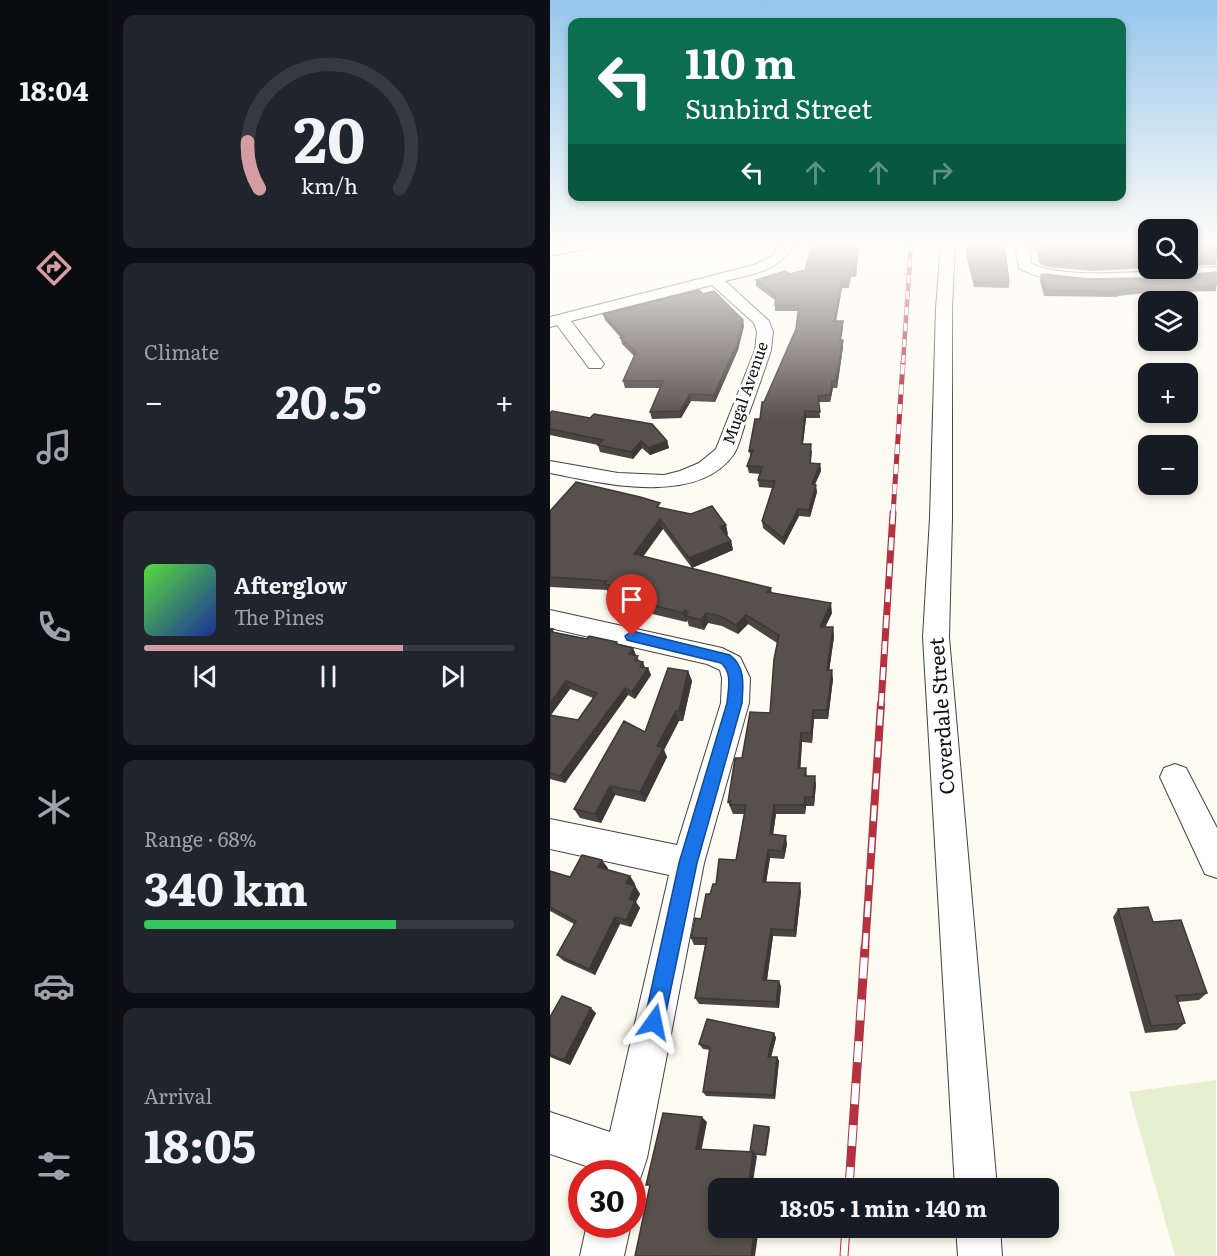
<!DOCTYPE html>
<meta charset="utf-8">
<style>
:root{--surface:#171b24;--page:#20242c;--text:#f1f3f6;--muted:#9ea1a6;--line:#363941;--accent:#d69ca4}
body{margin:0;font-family:Literata,serif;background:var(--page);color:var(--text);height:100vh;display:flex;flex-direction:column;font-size:22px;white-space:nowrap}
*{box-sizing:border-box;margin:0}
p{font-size:20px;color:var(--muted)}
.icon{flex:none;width:33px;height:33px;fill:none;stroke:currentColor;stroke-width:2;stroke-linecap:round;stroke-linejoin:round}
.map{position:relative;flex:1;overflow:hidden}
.panel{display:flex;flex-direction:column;gap:15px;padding:15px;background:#0d0f14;width:442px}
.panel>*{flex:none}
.top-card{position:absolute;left:18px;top:18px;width:558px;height:183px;border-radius:12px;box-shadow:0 3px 9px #0003;background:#0b6e4f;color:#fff;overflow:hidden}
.fabs{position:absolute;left:588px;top:219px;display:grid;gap:12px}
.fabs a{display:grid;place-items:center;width:60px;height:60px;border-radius:12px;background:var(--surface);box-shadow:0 3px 9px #0003;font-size:30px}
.speed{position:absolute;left:18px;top:1160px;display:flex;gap:12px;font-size:30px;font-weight:700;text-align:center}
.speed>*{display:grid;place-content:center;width:78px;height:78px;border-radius:50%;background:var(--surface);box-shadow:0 3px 9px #0003;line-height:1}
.speed .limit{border:9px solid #d22;background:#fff;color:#111}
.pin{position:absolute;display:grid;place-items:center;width:51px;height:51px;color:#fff;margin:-62px -26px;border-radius:50% 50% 50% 0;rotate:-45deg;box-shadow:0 0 6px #0007}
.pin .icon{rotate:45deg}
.me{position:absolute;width:66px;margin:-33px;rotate:12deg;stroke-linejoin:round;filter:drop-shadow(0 0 4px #0008)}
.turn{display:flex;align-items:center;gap:21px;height:126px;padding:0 18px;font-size:27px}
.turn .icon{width:78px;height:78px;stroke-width:2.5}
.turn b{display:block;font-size:42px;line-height:51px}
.lanes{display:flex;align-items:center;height:57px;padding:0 18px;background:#0003;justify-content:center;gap:30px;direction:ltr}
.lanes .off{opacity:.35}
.big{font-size:45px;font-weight:700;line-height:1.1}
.panel .widget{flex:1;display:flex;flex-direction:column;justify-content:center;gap:9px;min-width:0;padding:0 21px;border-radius:12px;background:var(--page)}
.panel .dial{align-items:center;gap:0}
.dial svg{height:156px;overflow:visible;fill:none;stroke:var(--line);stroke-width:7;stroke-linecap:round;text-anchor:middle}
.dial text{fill:var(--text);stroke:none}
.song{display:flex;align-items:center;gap:18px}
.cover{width:72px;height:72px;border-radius:9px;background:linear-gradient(135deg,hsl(110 70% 55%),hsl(230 70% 35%))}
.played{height:6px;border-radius:3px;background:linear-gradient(90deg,var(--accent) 70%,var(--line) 70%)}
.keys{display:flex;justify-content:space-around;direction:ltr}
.heat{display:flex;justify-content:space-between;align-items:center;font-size:33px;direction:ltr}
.charge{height:9px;border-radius:4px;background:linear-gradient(90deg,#34c759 68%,var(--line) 0)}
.trip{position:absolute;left:158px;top:1178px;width:351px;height:60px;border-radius:12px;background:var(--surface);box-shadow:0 3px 9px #0003;font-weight:700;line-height:60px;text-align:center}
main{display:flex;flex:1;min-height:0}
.tabs{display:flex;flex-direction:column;width:108px;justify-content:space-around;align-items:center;background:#090b0e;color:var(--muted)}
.tabs .icon{width:42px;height:42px}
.tabs .selected{color:var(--accent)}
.tabs b{font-size:27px;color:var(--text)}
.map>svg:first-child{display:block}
.pitch{fill:#e6efcf}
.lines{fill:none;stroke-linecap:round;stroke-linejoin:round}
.minor-casing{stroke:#424242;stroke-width:2}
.minor{fill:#fff;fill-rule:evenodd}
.rail-far4-casing{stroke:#b63140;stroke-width:4.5}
.rail-far3-casing{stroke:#b63140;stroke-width:5}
.rail-far2-casing{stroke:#b63140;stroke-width:7}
.rail-far1-casing{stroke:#b63140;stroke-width:8}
.rail-casing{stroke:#b63140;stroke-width:9}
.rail-far4{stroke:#fff;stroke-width:3;stroke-dasharray:8;stroke-linecap:butt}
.rail-far3{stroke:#fff;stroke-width:4;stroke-dasharray:10;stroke-linecap:butt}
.rail-far2{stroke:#fff;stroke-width:4.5;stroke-dasharray:13;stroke-linecap:butt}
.rail-far1{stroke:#fff;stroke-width:5;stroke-dasharray:16;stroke-linecap:butt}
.rail{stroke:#fff;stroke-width:7;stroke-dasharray:21;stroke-linecap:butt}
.wall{fill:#4b4541;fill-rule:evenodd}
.shaded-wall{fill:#3d3835}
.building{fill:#57504c;stroke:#3d3835;stroke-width:1.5}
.route{fill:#1a73e8;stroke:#114b97;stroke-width:1.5}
.labels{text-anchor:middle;stroke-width:6;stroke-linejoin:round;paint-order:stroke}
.far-street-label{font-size:16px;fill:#0f0f0f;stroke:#fff}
.street-label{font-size:20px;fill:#0f0f0f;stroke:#fff}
</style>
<main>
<nav class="tabs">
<b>18:04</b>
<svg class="icon selected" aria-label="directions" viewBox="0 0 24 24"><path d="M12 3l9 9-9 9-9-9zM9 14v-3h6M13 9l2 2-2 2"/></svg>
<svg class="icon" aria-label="music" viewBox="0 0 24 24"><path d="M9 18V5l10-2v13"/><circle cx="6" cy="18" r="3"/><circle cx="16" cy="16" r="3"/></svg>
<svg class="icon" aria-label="phone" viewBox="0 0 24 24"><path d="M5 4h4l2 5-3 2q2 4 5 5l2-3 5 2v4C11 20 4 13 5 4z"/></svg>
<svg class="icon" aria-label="climate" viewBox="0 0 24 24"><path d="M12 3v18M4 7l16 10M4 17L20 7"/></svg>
<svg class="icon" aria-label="car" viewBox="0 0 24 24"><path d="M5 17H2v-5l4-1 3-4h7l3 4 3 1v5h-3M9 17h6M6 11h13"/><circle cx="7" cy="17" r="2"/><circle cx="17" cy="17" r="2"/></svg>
<svg class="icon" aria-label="filters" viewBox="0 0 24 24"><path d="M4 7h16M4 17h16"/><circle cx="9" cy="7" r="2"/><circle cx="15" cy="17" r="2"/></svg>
</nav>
<section class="panel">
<div class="widget dial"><svg viewBox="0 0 100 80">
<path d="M14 69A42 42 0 1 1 86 69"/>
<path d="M14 69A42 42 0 0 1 8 45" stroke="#d69ca4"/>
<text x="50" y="56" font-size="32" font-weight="700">20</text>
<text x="50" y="72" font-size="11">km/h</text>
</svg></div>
<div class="widget"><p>Climate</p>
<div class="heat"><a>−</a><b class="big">20.5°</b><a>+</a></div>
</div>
<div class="widget">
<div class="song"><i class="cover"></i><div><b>Afterglow</b><p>The Pines</p></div></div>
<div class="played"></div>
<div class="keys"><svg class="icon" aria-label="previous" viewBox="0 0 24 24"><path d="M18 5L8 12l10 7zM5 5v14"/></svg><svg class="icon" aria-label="pause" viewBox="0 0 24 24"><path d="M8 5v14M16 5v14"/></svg><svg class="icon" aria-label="next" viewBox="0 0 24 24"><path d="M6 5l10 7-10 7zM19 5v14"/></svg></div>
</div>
<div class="widget"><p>Range · 68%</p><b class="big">340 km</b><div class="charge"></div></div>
<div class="widget"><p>Arrival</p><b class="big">18:05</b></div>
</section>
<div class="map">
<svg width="667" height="1256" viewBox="0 0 667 1256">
<rect width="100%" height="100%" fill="#fefbf2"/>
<path class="pitch" d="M666,1080V1256H625L579,1092Z"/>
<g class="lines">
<g class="minor-casing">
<path id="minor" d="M21,244H46L44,247L0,256V248Z
M231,244H245C225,273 207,273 175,281L219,321L223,332L221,350C213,375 204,399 195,424C192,433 189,446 184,454C147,507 51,483 0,473V461L68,473L114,475L130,471L149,463L166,449L205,350L207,332L204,323L162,285L21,321L54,364L51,368H39L7,325L0,327V317L204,265L222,256Z
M391,244H405L402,308V518L399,637L447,1188H405L373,637L380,518L386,308Z
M465,244H479L481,263C511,282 627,269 667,267V275C617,278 509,294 469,268Z
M0,610L172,648L190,657L200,678L199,703L154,863L97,1158L87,1188L82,1190V1173H51V1171L0,1154V1112L60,1132L119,875L0,849V819L127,845L171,703L172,678L170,670L157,664L0,628Z
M625,764L636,768L667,828V878L655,874L610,777L614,768Z
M37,1224H81L74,1256H30Z
M406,1227H450L452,1256H408Z"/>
</g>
<use href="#minor" class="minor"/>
<g class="rail-far4-casing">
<path id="rail-far4" d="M353,363L361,244"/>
</g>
<g class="rail-far3-casing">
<path id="rail-far3" d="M343,514L353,362"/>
</g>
<g class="rail-far2-casing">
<path id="rail-far2" d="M331,706L343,513"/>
</g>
<g class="rail-far1-casing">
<path id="rail-far1" d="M315,949L331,704"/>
</g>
<g class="rail-casing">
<path id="rail" d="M299,1188L315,947
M294,1256L296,1227"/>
</g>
<use href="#rail-far4" class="rail-far4"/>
<use href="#rail-far3" class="rail-far3"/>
<use href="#rail-far2" class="rail-far2"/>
<use href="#rail-far1" class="rail-far1"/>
<use href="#rail" class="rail"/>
</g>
<path class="wall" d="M262,244H309L306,277H301L299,288H292L286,321H293V328L291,340L293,347L287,388H283L280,402H269L270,418H256L253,444L262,451L261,463L270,464L271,471L265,484L267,492L260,517L249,516L234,545L213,528L212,521L222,488L209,487L208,480L210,474L199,473L197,466L201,458L199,451L210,419L214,402L246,329L249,311H225V300L206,286V280L240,274L255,270Z
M484,244H598V268L543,271L497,267L490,264Z
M638,244H666V265L638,266Z
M417,253L459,282V288L424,287L417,259Z
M666,272V291L597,293L568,296L567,297L494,296L490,281L491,275L537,279L595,278Z
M53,314L194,326L188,350L165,402L141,401L131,418L102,419L100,412L110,388H75L73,381L84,356L72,344L71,338L55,320Z
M0,413L117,441L119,448L100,455L92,448L83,459L50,452L48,445L0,435Z
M111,508L178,534L177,535L181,541L183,550L142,568L113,529L93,557L221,588L222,593L282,613L275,627H283L284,637L279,670L283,679L278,719H264L262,743L252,742L250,768H256L257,776L266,784L264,806H256L255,814H226L223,834L237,844L234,859L220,858L216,882L251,891L246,937L223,936L217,980L229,981L231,987L229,1008L149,1004L145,998L155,945H144L141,938L151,919L160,894L166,884L186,860L194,814H183L178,802L192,758L220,713L227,643L198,624L188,634L172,626L158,623L154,630L139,626L137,620L136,622L90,611L87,601V600L58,594L57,590L0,587V511Z
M0,629L5,632L83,648L86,655L90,662H93L95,667L98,668L101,675L85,699L78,695L15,783L0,779ZM20,689L43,698L28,720L1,715Z
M138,671L142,681L133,721H129L114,750L117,757L95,802L65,795L51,823L30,818L24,809L95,732Z
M58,868L57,870L80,876L85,884L84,886H85L90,894L86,902L90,908L81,927L70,924L45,975L14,961L7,955L24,924L0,911V871L20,877Z
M568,909L603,922L657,993L649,1000L628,1002L635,1023L627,1030L595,1033L563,917Z
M46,1013L20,1065L0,1057V1017Z
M224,1033L226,1038L221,1057H227L229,1061L225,1099L156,1096L153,1092L160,1050L153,1049L149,1044Z"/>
<path class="shaded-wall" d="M308,244H309L306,277L305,271Z
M292,281V288L285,327L284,321Z
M193,320L194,326L188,350L165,402L164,395Z
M293,340V347L287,388L286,381Z
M282,381L283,388L280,402V395Z
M140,394L141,401L131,418L130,411Z
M255,411L256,418L252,451V444Z
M91,441L92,448L83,459L81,452Z
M117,441L119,448L100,455L98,448Z
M270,464L271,471L262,491V484Z
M266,485L267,492L260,517L259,510Z
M248,509L249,516L234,545L233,538Z
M110,519L113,529L87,564L84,554Z
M176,525L178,534L172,537L170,527Z
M181,541L183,550L142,568L139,558Z
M281,603L282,613L271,636L270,627Z
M135,610L137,620L136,622L133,613Z
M156,613L158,623L154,630L151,620Z
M196,615L198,624L188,634L186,625Z
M283,627L284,637L278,679L277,670Z
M83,648L86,656L79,654Z
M98,668L101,675L85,699L82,692Z
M282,670L283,679L278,719L277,710Z
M138,671L142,681L133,721L129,711Z
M16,681L20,689L0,716V703Z
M75,688L78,695L15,783L10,776Z
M263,710L264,719L262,743L261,733Z
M126,711L129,721L114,750L117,757L95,802L90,792L107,746Z
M251,733L252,742L250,777L248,768Z
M265,776L266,784L264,806L263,797Z
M60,786L65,795L51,823L45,814Z
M255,797L256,806L255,814L254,805Z
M224,805L226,814L222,842L220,834Z
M236,836L237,844L234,859L232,851Z
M218,850L220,858L215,890L213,882Z
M52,860L58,868L54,875L48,867Z
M80,876L85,884L81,891L76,883Z
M250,883L251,891L246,937L244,930Z
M85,886L90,894L86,902L90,908L81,927L76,920L79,899Z
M65,917L70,924L45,975L39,969Z
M221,929L223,936L216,987L213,980Z
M229,981L231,987L229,1008L226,1002Z
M41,1008L46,1013L20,1065L14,1060Z
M224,1033L226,1038L220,1061L218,1057Z
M227,1057L229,1061L225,1099L223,1095Z
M152,1117L157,1122L151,1153L146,1149Z
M219,1127L220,1129L216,1156L215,1155Z
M203,1152L207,1156L202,1188H198Z
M205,1227H209L205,1256H201Z"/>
<path class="building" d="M262,244H308L305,271L300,270L299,281H292L284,321H293L290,340H293L286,381H282L280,395L268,396L270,412L255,411L252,444H261L260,463L270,464L262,484L266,485L259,510L248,509L233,538L212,521L225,481L208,480L212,467L197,466L203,450L199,451L205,419H210L212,402H214L246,329L249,305H225L226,295L206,280L235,271L240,274L255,270Z
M419,244H454L459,282H425L417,253Z
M487,244H598V263L544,265L497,261L491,259Z
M638,244H666V259L638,261Z
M666,272V286L598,288L568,290L569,292L495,290L491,275L495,274L537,279L595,278Z
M149,290L153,294L164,291L193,320L187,344L164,395L140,394L130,411L100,412L113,381H73L86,352L70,338L74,337L53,314Z
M2,411L40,418L44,414L102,424L117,441L98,448L91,441L81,452L48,445L53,440L0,429V413Z
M26,482L90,497L110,503L107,507L141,514L162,506L176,525L170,527L181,541L139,558L110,519L84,554L221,588L217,592L281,603L270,627H283L277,670H282L277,710H263L261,733H251L248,768H256L255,776H265L263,797H255L254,805H224L220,834L236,836L232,851L218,850L213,882L250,883L244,930L221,929L213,980L229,981L226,1002L145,998L157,938H141L145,918L151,919L156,894H160L163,884H166L169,859L186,860L196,805H180L181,801L178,802L185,758H192L200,712L220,713L224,659L229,635L196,615L186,625L170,616L156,613L151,620L136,616L138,612L135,610L133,613L87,601L93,593L54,584L57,581L0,577V511Z
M0,629H3L1,632L37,639L39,636L67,642L66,644L83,648L79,654L88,656L85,660L93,662L90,667L98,668L82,692L75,688L10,776L0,773V715L28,720L47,693L16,681L0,703Z
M118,668L138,671L129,711H126L107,746L113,748L90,792L60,786L45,814L24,809L74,721L95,732Z
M32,855L52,860L48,867L80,876L76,883L85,886L79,899L85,901L76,920L65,917L39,969L7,955L26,921L0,907V871L20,877Z
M598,907L603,922L631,920L657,993L626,996L635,1023L601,1026L568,909Z
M12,996L41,1008L14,1060L0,1055V1017Z
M157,1019L224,1033L218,1057H227L223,1095L153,1092L160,1047L149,1044Z
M113,1113L152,1117L146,1149L203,1152L198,1188H168V1227H205L201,1256H85L100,1185H96Z
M204,1125L219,1127L215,1155L205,1154L203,1152H200Z"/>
<linearGradient id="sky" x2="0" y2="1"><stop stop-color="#95c6ec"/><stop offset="0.58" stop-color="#fffdf9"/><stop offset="1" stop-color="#fffdf9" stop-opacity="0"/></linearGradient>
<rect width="667" height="420" fill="url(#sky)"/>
<path class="route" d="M82,631L180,655C196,667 193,686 192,703L147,863L114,1022L112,1029L104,1032L97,1029L94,1022L129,863L177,703C178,690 183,673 171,663L77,640L75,636Z"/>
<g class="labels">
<g class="far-street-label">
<text transform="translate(195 393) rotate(-71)" y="6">Mugal Avenue</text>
</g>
<g class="street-label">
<text transform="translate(392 716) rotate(-94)" y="7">Coverdale Street</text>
</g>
</g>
</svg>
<div class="fabs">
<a><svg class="icon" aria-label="search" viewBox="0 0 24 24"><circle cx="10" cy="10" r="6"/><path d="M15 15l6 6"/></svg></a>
<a><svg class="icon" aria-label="layers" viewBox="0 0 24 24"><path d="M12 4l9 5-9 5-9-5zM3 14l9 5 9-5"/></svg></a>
<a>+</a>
<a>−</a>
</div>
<div class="speed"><div class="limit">30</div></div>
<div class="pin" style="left:82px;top:636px;background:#d93025"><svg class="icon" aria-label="arrive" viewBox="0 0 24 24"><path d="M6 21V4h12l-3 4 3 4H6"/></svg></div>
<svg class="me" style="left:104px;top:1022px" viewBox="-20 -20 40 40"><path d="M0-17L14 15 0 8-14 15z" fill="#1a73e8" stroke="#fff" stroke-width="4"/></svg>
<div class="trip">18:05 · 1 min · 140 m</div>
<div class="top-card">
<div class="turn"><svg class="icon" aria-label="left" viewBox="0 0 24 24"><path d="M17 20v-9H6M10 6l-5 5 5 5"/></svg><div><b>110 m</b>Sunbird Street</div></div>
<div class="lanes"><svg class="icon" aria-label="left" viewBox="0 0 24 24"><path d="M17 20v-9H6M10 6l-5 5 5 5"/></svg><svg class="icon off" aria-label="ahead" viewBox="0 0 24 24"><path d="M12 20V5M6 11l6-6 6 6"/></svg><svg class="icon off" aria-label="ahead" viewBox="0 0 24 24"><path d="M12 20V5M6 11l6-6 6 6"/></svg><svg class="icon off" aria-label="right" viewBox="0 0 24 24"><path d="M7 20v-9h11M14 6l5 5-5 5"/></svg></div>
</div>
</div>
</main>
